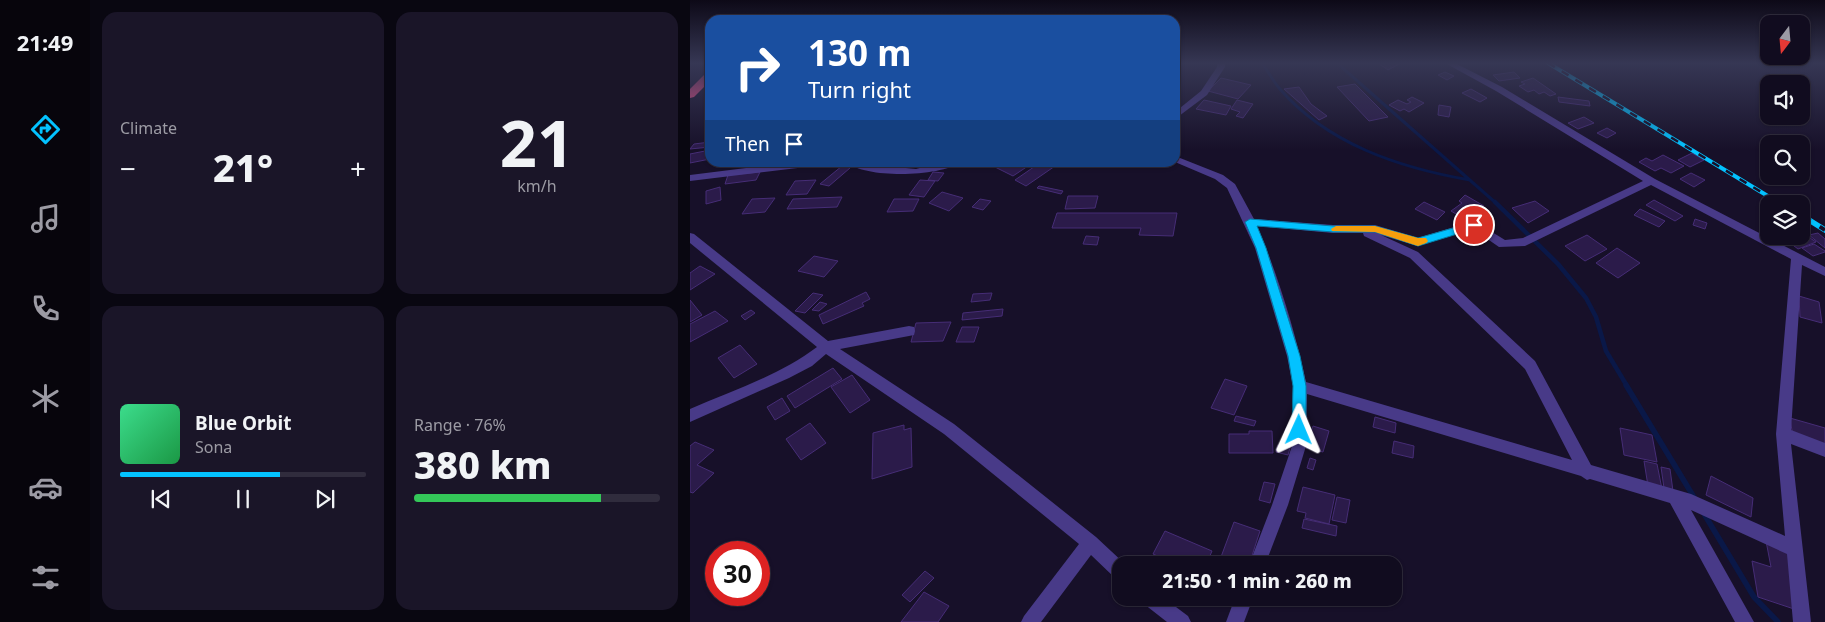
<!DOCTYPE html>
<meta charset="utf-8">
<style>
:root{--surface:#110c1f;--page:#1a1528;--text:#f1f3f6;--muted:#9c9ba4;--line:#302c3d;--accent:#03c2ff}
body{margin:0;font-family:"Noto Sans",sans-serif;background:var(--page);color:var(--text);height:100vh;display:flex;flex-direction:column;font-size:19px;white-space:nowrap}
*{box-sizing:border-box;margin:0}
p{font-size:16px;color:var(--muted)}
.icon{flex:none;width:28px;height:28px;fill:none;stroke:currentColor;stroke-width:2;stroke-linecap:round;stroke-linejoin:round}
.map{position:relative;flex:1;overflow:hidden}
.side{display:flex;flex-direction:column;gap:12px;padding:12px;background:#090711;width:600px}
.side>*{flex:none}
.top-card{position:absolute;left:15px;top:15px;width:475px;height:152px;border-radius:15px;box-shadow:0 1px 4px #0004,0 0 0 1px var(--line);background:#1a4fa0;color:#fff;overflow:hidden}
.needle{width:32px;rotate:196deg}
.fabs{position:absolute;left:1070px;top:15px;display:grid;gap:10px}
.fabs a{display:grid;place-items:center;width:50px;height:50px;border-radius:10px;background:var(--surface);box-shadow:0 1px 4px #0004,0 0 0 1px var(--line);font-size:25px}
.speed{position:absolute;left:15px;top:541px;display:flex;gap:10px;font-size:25px;font-weight:700;text-align:center}
.speed>*{display:grid;place-content:center;width:65px;height:65px;border-radius:50%;background:var(--surface);box-shadow:0 1px 4px #0004,0 0 0 1px var(--line);line-height:1}
.speed .limit{border:8px solid #d22;background:#fff;color:#111}
.pin{position:absolute;display:grid;place-items:center;width:42px;height:42px;color:#fff;margin:-21px;border:2px solid #fff;border-radius:50%;box-shadow:0 1px 5px #0007}
.me{position:absolute;width:55px;margin:-28px;rotate:1deg;stroke-linejoin:round;filter:drop-shadow(0 0 4px #0008)}
.turn{display:flex;align-items:center;gap:18px;height:105px;padding:0 20px;font-size:22px}
.turn .icon{width:65px;height:65px;stroke-width:2.5}
.turn b{display:block;font-size:35px;line-height:42px}
.then{display:flex;align-items:center;height:48px;padding:0 20px;background:#0003;gap:10px;font-size:19px}
.big{font-size:38px;font-weight:800;line-height:1.1}
.side .tile{flex:1;display:flex;flex-direction:column;justify-content:center;gap:8px;min-width:0;padding:0 18px;border-radius:15px;background:var(--page)}
.side .dial{align-items:center;gap:0}
.dial b{font-size:65px;line-height:1}
.song{display:flex;align-items:center;gap:15px}
.cover{width:60px;height:60px;border-radius:8px;background:linear-gradient(135deg,hsl(150 70% 55%),hsl(140 70% 35%))}
.played{height:5px;border-radius:2px;background:linear-gradient(90deg,var(--accent) 65%,var(--line) 65%)}
.keys{display:flex;justify-content:space-around;direction:ltr}
.heat{display:flex;justify-content:space-between;align-items:center;font-size:28px;direction:ltr}
.charge{height:8px;border-radius:4px;background:linear-gradient(90deg,#34c759 76%,var(--line) 0)}
.side .tiles{flex:1;display:grid;gap:12px;grid-template-columns:repeat(2,1fr)}
.trip{position:absolute;left:422px;top:556px;width:290px;height:50px;border-radius:15px;background:var(--surface);box-shadow:0 1px 4px #0004,0 0 0 1px var(--line);font-weight:800;line-height:50px;text-align:center}
main{display:flex;flex:1;min-height:0}
.dock{display:flex;flex-direction:column;width:90px;justify-content:space-around;align-items:center;background:#07050c;color:var(--muted)}
.dock .icon{width:35px;height:35px}
.dock .current{color:var(--accent)}
.dock b{font-size:22px;color:var(--text)}
.map>svg:first-child{display:block}
.lines{fill:none;stroke-linecap:round;stroke-linejoin:round}
.stream-far2{stroke:#0a1848;stroke-width:3}
.stream-far1{stroke:#0a1848;stroke-width:4.5}
.stream{stroke:#0a1848;stroke-width:5.5}
.building{fill:#2b1b4a;stroke:#462d76}
.minor{fill:#483a88;fill-rule:evenodd}
.highway{fill:#ff528d;fill-rule:evenodd}
.rail-far1-casing{stroke:#03c2ff;stroke-width:4}
.rail-casing{stroke:#03c2ff;stroke-width:5.5}
.rail-far1{stroke:#171029;stroke-width:2.5;stroke-dasharray:8;stroke-linecap:butt}
.rail{stroke:#171029;stroke-width:4;stroke-dasharray:11;stroke-linecap:butt}
.route{fill:#03c2ff;stroke:#027ea6}
.slow{fill:#f59e0b}
</style>
<main>
<nav class="dock">
<b>21:49</b>
<svg class="icon current" aria-label="directions" viewBox="0 0 24 24"><path d="M12 3l9 9-9 9-9-9zM9 14v-3h6M13 9l2 2-2 2"/></svg>
<svg class="icon" aria-label="music" viewBox="0 0 24 24"><path d="M9 18V5l10-2v13"/><circle cx="6" cy="18" r="3"/><circle cx="16" cy="16" r="3"/></svg>
<svg class="icon" aria-label="phone" viewBox="0 0 24 24"><path d="M5 4h4l2 5-3 2q2 4 5 5l2-3 5 2v4C11 20 4 13 5 4z"/></svg>
<svg class="icon" aria-label="climate" viewBox="0 0 24 24"><path d="M12 3v18M4 7l16 10M4 17L20 7"/></svg>
<svg class="icon" aria-label="car" viewBox="0 0 24 24"><path d="M5 17H2v-5l4-1 3-4h7l3 4 3 1v5h-3M9 17h6M6 11h13"/><circle cx="7" cy="17" r="2"/><circle cx="17" cy="17" r="2"/></svg>
<svg class="icon" aria-label="filters" viewBox="0 0 24 24"><path d="M4 7h16M4 17h16"/><circle cx="9" cy="7" r="2"/><circle cx="15" cy="17" r="2"/></svg>
</nav>
<section class="side">
<div class="tiles">
<div class="tile"><p>Climate</p>
<div class="heat"><a>−</a><b class="big">21°</b><a>+</a></div>
</div>
<div class="tile dial"><b>21</b><p>km/h</p></div>
<div class="tile">
<div class="song"><i class="cover"></i><div><b>Blue Orbit</b><p>Sona</p></div></div>
<div class="played"></div>
<div class="keys"><svg class="icon" aria-label="previous" viewBox="0 0 24 24"><path d="M18 5L8 12l10 7zM5 5v14"/></svg><svg class="icon" aria-label="pause" viewBox="0 0 24 24"><path d="M8 5v14M16 5v14"/></svg><svg class="icon" aria-label="next" viewBox="0 0 24 24"><path d="M6 5l10 7-10 7zM19 5v14"/></svg></div>
</div>
<div class="tile"><p>Range · 76%</p><b class="big">380 km</b><div class="charge"></div></div>
</div>
</section>
<div class="map">
<svg width="1135" height="622" viewBox="0 0 1135 622">
<rect width="100%" height="100%" fill="#171029"/>
<g class="lines">
<path class="stream-far2" d="M572,63C578,71 583,81 589,88C637,144 710,168 780,180
M647,63L807,204"/>
<path class="stream-far1" d="M805,202L868,264L896,298L906,317L916,351L937,386"/>
<path class="stream" d="M936,385L1005,499
M1013,512L1064,597L1088,622"/>
</g>
<path class="building" d="M688,63H711L698,70Z
M755,72L764,76L757,80L748,75Z
M824,72L830,78L809,81L803,75Z
M531,78L561,85L548,99L518,91Z
M843,78L866,94L860,96L854,92L849,94L844,90L838,92L829,86L835,84L831,82Z
M665,84L698,117L679,121L647,87Z
M609,87L621,104L637,116L629,120L594,89Z
M781,89L797,98L790,102L772,93Z
M722,97L734,103L719,112L714,109L710,111L699,105L708,100L717,104L721,102L717,100Z
M868,97L899,101L900,106L869,102Z
M514,100L541,106L536,115L506,109Z
M547,100L563,104L553,118L546,116L550,112L541,109Z
M749,105L761,107L759,117L748,115Z
M894,117L904,123L888,129L878,123Z
M917,128L926,133L917,138L907,133Z
M20,142V147L0,149L4,144Z
M20,150V159L0,163V154Z
M1002,153L1014,160L1000,167L988,160Z
M973,155L994,166L981,173L971,168L965,171L949,162L956,158L962,161Z
M308,162H331L338,166L323,176L303,166Z
M351,162L368,164L336,186L325,180Z
M152,166L160,168L139,186L130,184Z
M70,172L66,180L35,184L38,175Z
M243,172L254,173L248,181L238,180Z
M1001,173L1015,180L1004,187L990,179Z
M126,180L117,194L96,195L105,181Z
M230,180L245,181L234,197L219,195Z
M349,186L373,191L371,194L347,188Z
M30,187L31,200L16,204V191Z
M252,192L273,198L259,211L239,203Z
M775,195L794,206L776,220L761,211L772,203L769,201Z
M378,196H408L405,208L375,209Z
M152,197L147,207L97,209L103,199Z
M85,198L75,212L52,214L62,199Z
M204,199H229L223,211L197,212Z
M290,199L301,201L293,210L282,207Z
M964,200L993,216L985,221L956,205Z
M845,201L859,211L838,223L822,208Z
M734,202L755,212L747,220L725,209Z
M950,209L975,221L969,227L944,215Z
M367,213H487L483,236L449,235L451,228H362Z
M1005,219L1017,223L1015,229L1003,225Z
M1111,232L1126,242L1108,249L1091,236H1111Z
M1128,233L1135,239V248L1119,235Z
M897,235L917,249L895,261L875,246Z
M396,236L409,237L407,245L393,244Z
M1124,244L1135,251V252L1123,256L1112,248Z
M927,248L950,263L928,278L906,263Z
M124,256L148,261L134,277L108,271Z
M10,266L25,274L0,290V273Z
M176,292L180,299L172,303L174,306L133,324L129,315Z
M123,293L133,295L115,313L105,311Z
M302,293L300,300L281,302L283,294Z
M1109,296L1129,302L1132,323L1110,317Z
M0,300L12,315L0,322Z
M130,302L137,304L129,311L122,310Z
M313,309L312,316L272,320L273,313Z
M61,310L65,313L55,320L51,316Z
M25,311L38,321L0,342V324Z
M261,322L253,341L221,342L226,323Z
M272,327H289L284,342H266Z
M50,345L67,364L44,378L28,358Z
M143,368L152,379L105,408L97,396Z
M162,375L180,400L160,413L141,387Z
M535,379L557,386L544,415L521,408Z
M92,398L100,411L85,420L77,407Z
M546,416L566,421L564,426L544,421Z
M685,417L706,423L705,433L683,427Z
M1100,418L1135,428V447L1103,437Z
M120,423L136,443L111,460L96,439Z
M214,425V430L221,428L222,467L182,479L183,433Z
M623,426L639,431L633,452L616,448Z
M596,428L605,430L598,455L586,452L588,445H591Z
M930,428L962,435L967,462L934,455Z
M559,431H582L583,453H539V434H559Z
M704,441L724,446L723,458L702,453Z
M5,442L24,450L7,465L24,473L3,493L0,492V446Z
M620,458L626,460L623,470L617,468Z
M954,461L967,464L972,489L958,486Z
M971,467L980,469L983,491L974,488Z
M1021,476L1063,498L1061,517L1016,495Z
M574,482L585,484L580,503L569,500Z
M613,487L645,495L639,524L615,518L616,513L607,511Z
M647,497L660,500L656,523L642,520Z
M614,519L647,526L646,536L612,528Z
M544,522L570,531L559,565H528Z
M475,531L522,551L516,565H488L463,554Z
M1076,541L1097,547L1110,611L1068,597L1062,561L1081,567Z
M235,571L244,578L220,602L212,595Z
M234,592L259,606L248,622H211Z"/>
<g class="lines">
<path class="minor" d="M527,63H535V67L517,95L485,119V112L511,91L527,67Z
M755,63H765L812,87L965,179L1135,267V276L1112,265L1101,430L1135,443V457L1101,444L1121,622H1103L1097,554L1001,510L1064,622H1045L980,503L900,479L897,480L891,476L617,394L616,446L598,505L575,565H559L582,505L602,446L603,386L597,356L565,248L537,188L525,179L485,162V156L533,175L545,184L564,219L643,225H685L728,238L784,221L815,240L833,238L953,181L806,91ZM961,185L1101,259L1086,434L1095,536L1001,494L901,465L845,361L728,252L691,235L728,246L783,229L809,247L835,246ZM567,226L643,233H673L674,236L720,258L835,369L882,460L616,382C605,331 588,275 567,226Z
M104,162H138L133,165L0,181V175Z
M156,162L226,169L252,162H271C250,177 176,179 156,162Z
M0,233L4,234L138,341L219,326L224,327L225,331L224,335L219,336L150,349L264,424L406,537L436,565H431V580L425,578L401,555L351,622H331L334,616L389,544L254,434L136,354L122,366L99,378L0,422V409C42,391 90,375 127,347L0,243Z
M451,598H474L498,616L501,622H477L454,604Z
M545,598H563L554,622H536Z"/>
<path class="highway" d="M20,72V81L4,97L0,98V89L16,73Z"/>
<g class="rail-far1-casing">
<path id="rail-far1" d="M858,63L1091,204"/>
</g>
<g class="rail-casing">
<path id="rail" d="M1089,202L1092,204
M1111,215L1135,230"/>
</g>
<use href="#rail-far1" class="rail-far1"/>
<use href="#rail" class="rail"/>
</g>
<linearGradient id="sky" x2="0" y2="1"><stop stop-color="#0d0917"/><stop offset="0.42" stop-color="#363754"/><stop offset="1" stop-color="#363754" stop-opacity="0"/></linearGradient>
<rect width="1135" height="150" fill="url(#sky)"/>
<path class="route" d="M560,219L643,226H685L728,238L784,222L789,225L787,228L728,246L685,232H643L567,226L576,248L610,356L616,386V430L614,434L609,435L604,434L602,430L603,386L598,356L566,248L555,222Z"/>
<path class="slow" d="M646,226H685L728,238H736L738,241L736,243L728,246L685,232L642,231L641,229Z"/>
</svg>
<div class="fabs">
<a><svg class="needle" viewBox="-14 -14 28 28"><path d="M0-13l5 13h-10z" fill="#e53935"/><path d="M0 13l5-13h-10z" fill="#9c9ba4"/></svg></a>
<a><svg class="icon" aria-label="sound" viewBox="0 0 24 24"><path d="M4 9h4l5-4v14l-5-4H4zM17 9q2 3 0 6"/></svg></a>
<a><svg class="icon" aria-label="search" viewBox="0 0 24 24"><circle cx="10" cy="10" r="6"/><path d="M15 15l6 6"/></svg></a>
<a><svg class="icon" aria-label="layers" viewBox="0 0 24 24"><path d="M12 4l9 5-9 5-9-5zM3 14l9 5 9-5"/></svg></a>
</div>
<div class="speed"><div class="limit">30</div></div>
<div class="pin" style="left:784px;top:225px;background:#d93025"><svg class="icon" aria-label="arrive" viewBox="0 0 24 24"><path d="M6 21V4h12l-3 4 3 4H6"/></svg></div>
<svg class="me" style="left:609px;top:430px" viewBox="-20 -20 40 40"><path d="M0-17L14 15 0 8-14 15z" fill="#03c2ff" stroke="#fff" stroke-width="4"/></svg>
<div class="trip">21:50 · 1 min · 260 m</div>
<div class="top-card">
<div class="turn"><svg class="icon" aria-label="right" viewBox="0 0 24 24"><path d="M7 20v-9h11M14 6l5 5-5 5"/></svg><div><b>130 m</b>Turn right</div></div>
<div class="then">Then<svg class="icon" aria-label="arrive" viewBox="0 0 24 24"><path d="M6 21V4h12l-3 4 3 4H6"/></svg></div>
</div>
</div>
</main>
